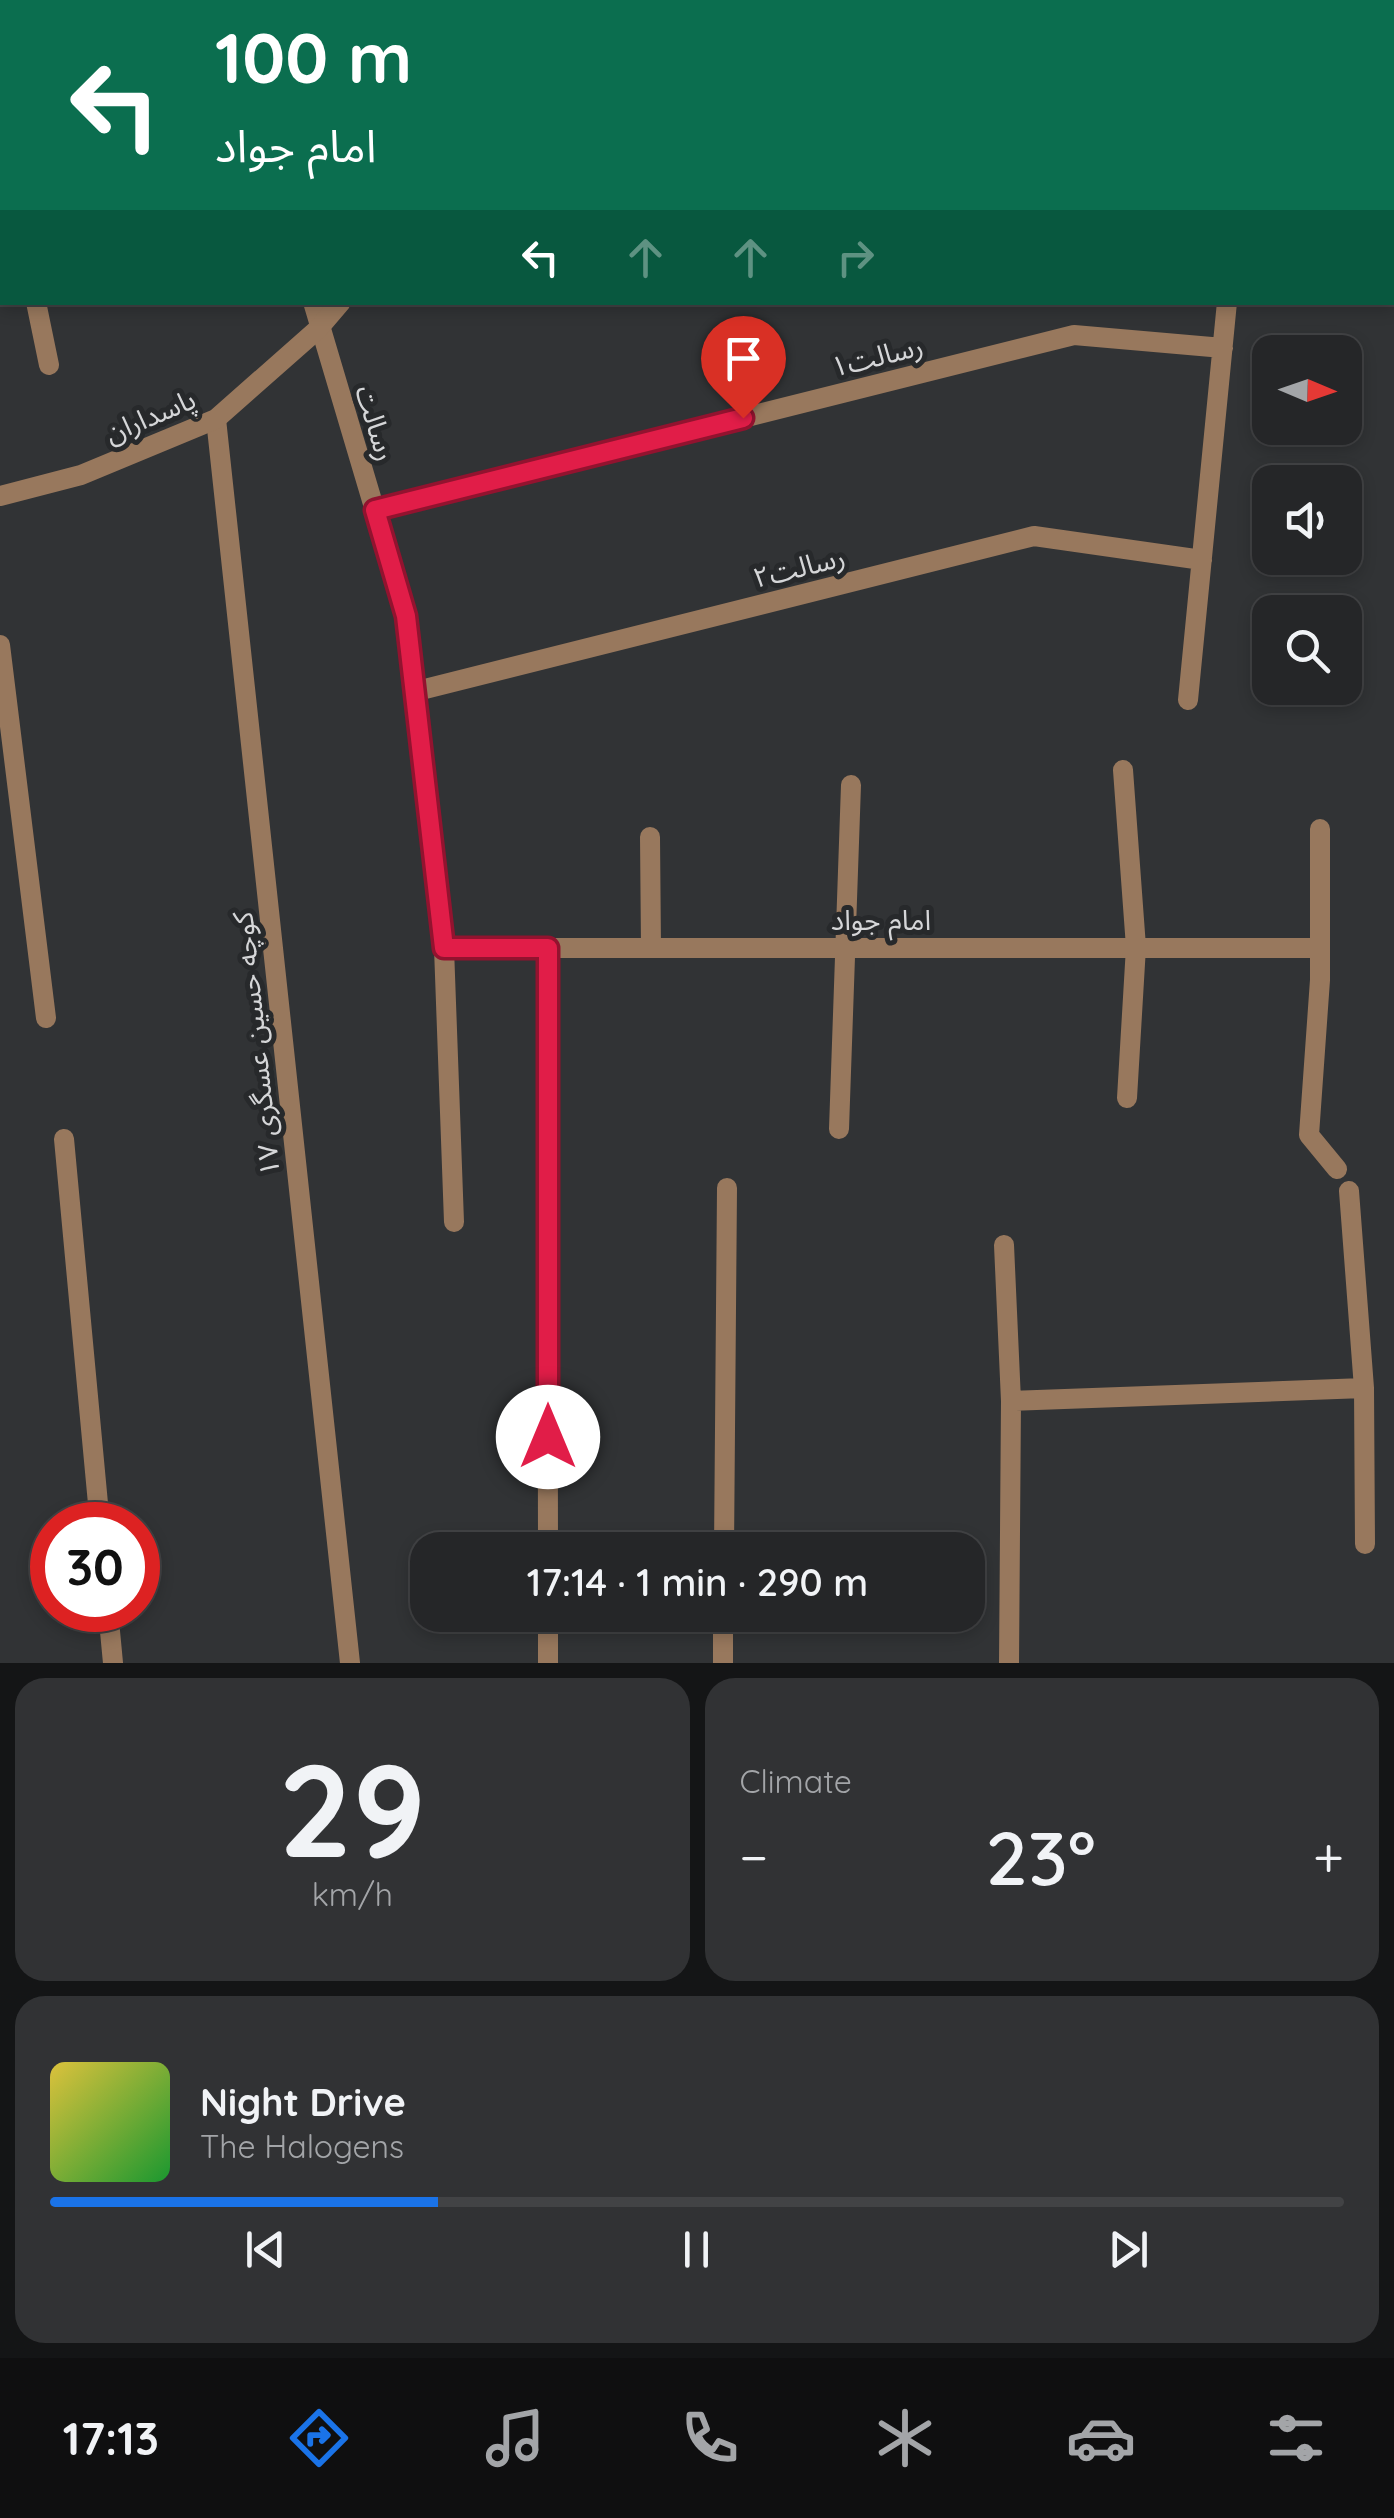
<!DOCTYPE html>
<meta charset="utf-8">
<style>
:root{--surface:#252628;--page:#313234;--text:#f1f3f6;--muted:#a3a5a8;--line:#424345;--accent:#1a73e8}
body{margin:0;font-family:Quicksand,"Noto Sans Arabic",sans-serif;background:var(--page);color:var(--text);height:100vh;display:flex;flex-direction:column;font-size:38px;white-space:nowrap}
*{box-sizing:border-box;margin:0}
p{font-size:32px;color:var(--muted)}
.icon{flex:none;width:55px;height:55px;fill:none;stroke:currentColor;stroke-width:2;stroke-linecap:round;stroke-linejoin:round}
.map{position:relative;height:1663px;overflow:hidden}
.side{display:flex;flex-direction:column;gap:15px;padding:15px;background:#141516;flex:1}
.side>*{flex:none}
.hud{position:absolute;left:0px;top:0px;width:1395px;height:305px;box-shadow:0 5px 15px #0003,0 0 0 2px var(--line);background:#0b6e4f;color:#fff;overflow:hidden}
.needle{width:65px;rotate:92deg}
.fabs{position:absolute;left:1252px;top:335px;display:grid;gap:20px}
.fabs a{display:grid;place-items:center;width:110px;height:110px;border-radius:20px;background:var(--surface);box-shadow:0 5px 15px #0003,0 0 0 2px var(--line);font-size:50px}
.speed{position:absolute;left:30px;top:1502px;display:flex;gap:20px;font-size:50px;font-weight:700;text-align:center}
.speed>*{display:grid;place-content:center;width:130px;height:130px;border-radius:50%;background:var(--surface);box-shadow:0 5px 15px #0003,0 0 0 2px var(--line);line-height:1}
.speed .limit{border:15px solid #d22;background:#fff;color:#111}
.pin{position:absolute;display:grid;place-items:center;width:85px;height:85px;color:#fff;margin:-102px -42px;border-radius:50% 50% 50% 0;rotate:-45deg;box-shadow:0 0 10px #0007}
.pin .icon{rotate:45deg}
.me{position:absolute;width:110px;margin:-55px;rotate:0deg;stroke-linejoin:round;filter:drop-shadow(0 0 8px #0008)}
.turn{display:flex;align-items:center;gap:35px;height:210px;padding:0 50px;font-size:45px}
.turn .icon{width:130px;height:130px;stroke-width:2.5}
.turn b{display:block;font-size:70px;line-height:85px}
.lanes{display:flex;align-items:center;height:95px;padding:0 50px;background:#0003;justify-content:center;gap:50px;direction:ltr}
.lanes .off{opacity:.35}
.big{font-size:75px;font-weight:600;line-height:1.1}
.side .tile{flex:1;display:flex;flex-direction:column;justify-content:center;gap:15px;min-width:0;padding:0 35px;border-radius:30px;background:var(--page)}
.side .dial{align-items:center;gap:0}
.dial b{font-size:130px;line-height:1}
.song{display:flex;align-items:center;gap:30px}
.cover{width:120px;height:120px;border-radius:15px;background:linear-gradient(135deg,hsl(50 70% 55%),hsl(130 70% 35%))}
.played{height:10px;border-radius:5px;background:linear-gradient(90deg,var(--accent) 30%,var(--line) 30%)}
.keys{display:flex;justify-content:space-around;direction:ltr}
.heat{display:flex;justify-content:space-between;align-items:center;font-size:55px;direction:ltr}
.side .tiles{flex:1;display:grid;gap:15px;grid-template-columns:1fr 1fr}
.tile:last-child{grid-column:span 2}
.trip{position:absolute;left:410px;top:1532px;width:575px;height:100px;border-radius:30px;background:var(--surface);box-shadow:0 5px 15px #0003,0 0 0 2px var(--line);font-weight:600;line-height:100px;text-align:center}
.dock{display:flex;height:160px;justify-content:space-around;align-items:center;background:#0f0f10;color:var(--muted)}
.dock .icon{width:70px;height:70px}
.dock .active{color:var(--accent)}
.dock b{font-size:45px;color:var(--text)}
.map>svg:first-child{display:block}
.lines{fill:none;stroke-linecap:round;stroke-linejoin:round}
.minor{stroke:#98785d;stroke-width:20}
.tertiary{stroke:#98785d;stroke-width:20}
.route-casing{stroke:#92132f;stroke-width:25}
.route{stroke:#e11d48;stroke-width:18}
.labels{text-anchor:middle;stroke-width:10;stroke-linejoin:round;paint-order:stroke}
.street-label{font-size:28px;fill:#d5d6d8;stroke:#27292b}
</style>
<div class="map">
<svg width="1394" height="1663" viewBox="0 0 1394 1663">
<rect width="100%" height="100%" fill="#313335"/>
<g class="lines">
<path class="minor" d="M246,0L247,2
M529,0L530,2
M622,0V2
M794,0V2
M951,0L952,2
M1196,0L1197,2
M1335,0L1336,2
M0,124L2,136
M0,178H2
M36,302L49,365
M313,302L406,615L444,948L454,1222
M216,419L350,1663
M375,510L1074,335L1223,348
M0,645L46,1018
M413,692L1034,536L1202,560
M1188,700L1227,302
M1123,770L1136,947L1127,1098
M1320,829V980L1309,1135L1337,1169
M650,837L651,948
M444,948H1318
M547,948L548,1550
M839,1129L851,785
M64,1139L100,1525
M1349,1191L1364,1388L1365,1544
M1004,1245L1011,1401L1009,1663
M1011,1401L1364,1388
M724,1550L727,1188
M108,1610L113,1663
M548,1615V1663
M723,1663V1615"/>
<path class="tertiary" d="M593,2L595,0
M0,496L81,475L216,419L318,329L341,302"/>
</g>
<g class="lines">
<g class="route-casing">
<path id="route" d="M548,1437V948H444L406,616L375,510L743,418"/>
</g>
<use href="#route" class="route"/>
</g>
<g class="labels">
<g class="street-label">
<text transform="translate(877 356) rotate(-14)" y="10">رسالت۱</text>
<text transform="translate(150 416) rotate(-23)" y="10">پاسداران</text>
<text transform="translate(376 423) rotate(73)" y="10">رسالت</text>
<text transform="translate(799 567) rotate(-14)" y="10">رسالت۲</text>
<text x="881" y="930">امام جواد</text>
<text transform="translate(256 1044) rotate(-96)" y="10">کوچه حسین عسگری ۱۷</text>
</g>
</g>
</svg>
<div class="fabs">
<a><svg class="needle" viewBox="-14 -14 28 28"><path d="M0-13l5 13h-10z" fill="#e53935"/><path d="M0 13l5-13h-10z" fill="#a3a5a8"/></svg></a>
<a><svg class="icon" aria-label="sound" viewBox="0 0 24 24"><path d="M4 9h4l5-4v14l-5-4H4zM17 9q2 3 0 6"/></svg></a>
<a><svg class="icon" aria-label="search" viewBox="0 0 24 24"><circle cx="10" cy="10" r="6"/><path d="M15 15l6 6"/></svg></a>
</div>
<div class="speed"><div class="limit">30</div></div>
<div class="pin" style="left:743px;top:418px;background:#d93025"><svg class="icon" aria-label="arrive" viewBox="0 0 24 24"><path d="M6 21V4h12l-3 4 3 4H6"/></svg></div>
<svg class="me" style="left:548px;top:1437px" viewBox="-20 -20 40 40"><circle r="19" fill="#fff"/><path d="M0-13L10 11 0 6-10 11z" fill="#e11d48"/></svg>
<div class="trip">17:14 · 1 min · 290 m</div>
<div class="hud">
<div class="turn"><svg class="icon" aria-label="left" viewBox="0 0 24 24"><path d="M17 20v-9H6M10 6l-5 5 5 5"/></svg><div><b>100 m</b>امام جواد</div></div>
<div class="lanes"><svg class="icon" aria-label="left" viewBox="0 0 24 24"><path d="M17 20v-9H6M10 6l-5 5 5 5"/></svg><svg class="icon off" aria-label="ahead" viewBox="0 0 24 24"><path d="M12 20V5M6 11l6-6 6 6"/></svg><svg class="icon off" aria-label="ahead" viewBox="0 0 24 24"><path d="M12 20V5M6 11l6-6 6 6"/></svg><svg class="icon off" aria-label="right" viewBox="0 0 24 24"><path d="M7 20v-9h11M14 6l5 5-5 5"/></svg></div>
</div>
</div>
<section class="side">
<div class="tiles">
<div class="tile dial"><b>29</b><p>km/h</p></div>
<div class="tile"><p>Climate</p>
<div class="heat"><a>−</a><b class="big">23°</b><a>+</a></div>
</div>
<div class="tile">
<div class="song"><i class="cover"></i><div><b>Night Drive</b><p>The Halogens</p></div></div>
<div class="played"></div>
<div class="keys"><svg class="icon" aria-label="previous" viewBox="0 0 24 24"><path d="M18 5L8 12l10 7zM5 5v14"/></svg><svg class="icon" aria-label="pause" viewBox="0 0 24 24"><path d="M8 5v14M16 5v14"/></svg><svg class="icon" aria-label="next" viewBox="0 0 24 24"><path d="M6 5l10 7-10 7zM19 5v14"/></svg></div>
</div>
</div>
</section>
<nav class="dock">
<b>17:13</b>
<svg class="icon active" aria-label="directions" viewBox="0 0 24 24"><path d="M12 3l9 9-9 9-9-9zM9 14v-3h6M13 9l2 2-2 2"/></svg>
<svg class="icon" aria-label="music" viewBox="0 0 24 24"><path d="M9 18V5l10-2v13"/><circle cx="6" cy="18" r="3"/><circle cx="16" cy="16" r="3"/></svg>
<svg class="icon" aria-label="phone" viewBox="0 0 24 24"><path d="M5 4h4l2 5-3 2q2 4 5 5l2-3 5 2v4C11 20 4 13 5 4z"/></svg>
<svg class="icon" aria-label="climate" viewBox="0 0 24 24"><path d="M12 3v18M4 7l16 10M4 17L20 7"/></svg>
<svg class="icon" aria-label="car" viewBox="0 0 24 24"><path d="M5 17H2v-5l4-1 3-4h7l3 4 3 1v5h-3M9 17h6M6 11h13"/><circle cx="7" cy="17" r="2"/><circle cx="17" cy="17" r="2"/></svg>
<svg class="icon" aria-label="filters" viewBox="0 0 24 24"><path d="M4 7h16M4 17h16"/><circle cx="9" cy="7" r="2"/><circle cx="15" cy="17" r="2"/></svg>
</nav>
